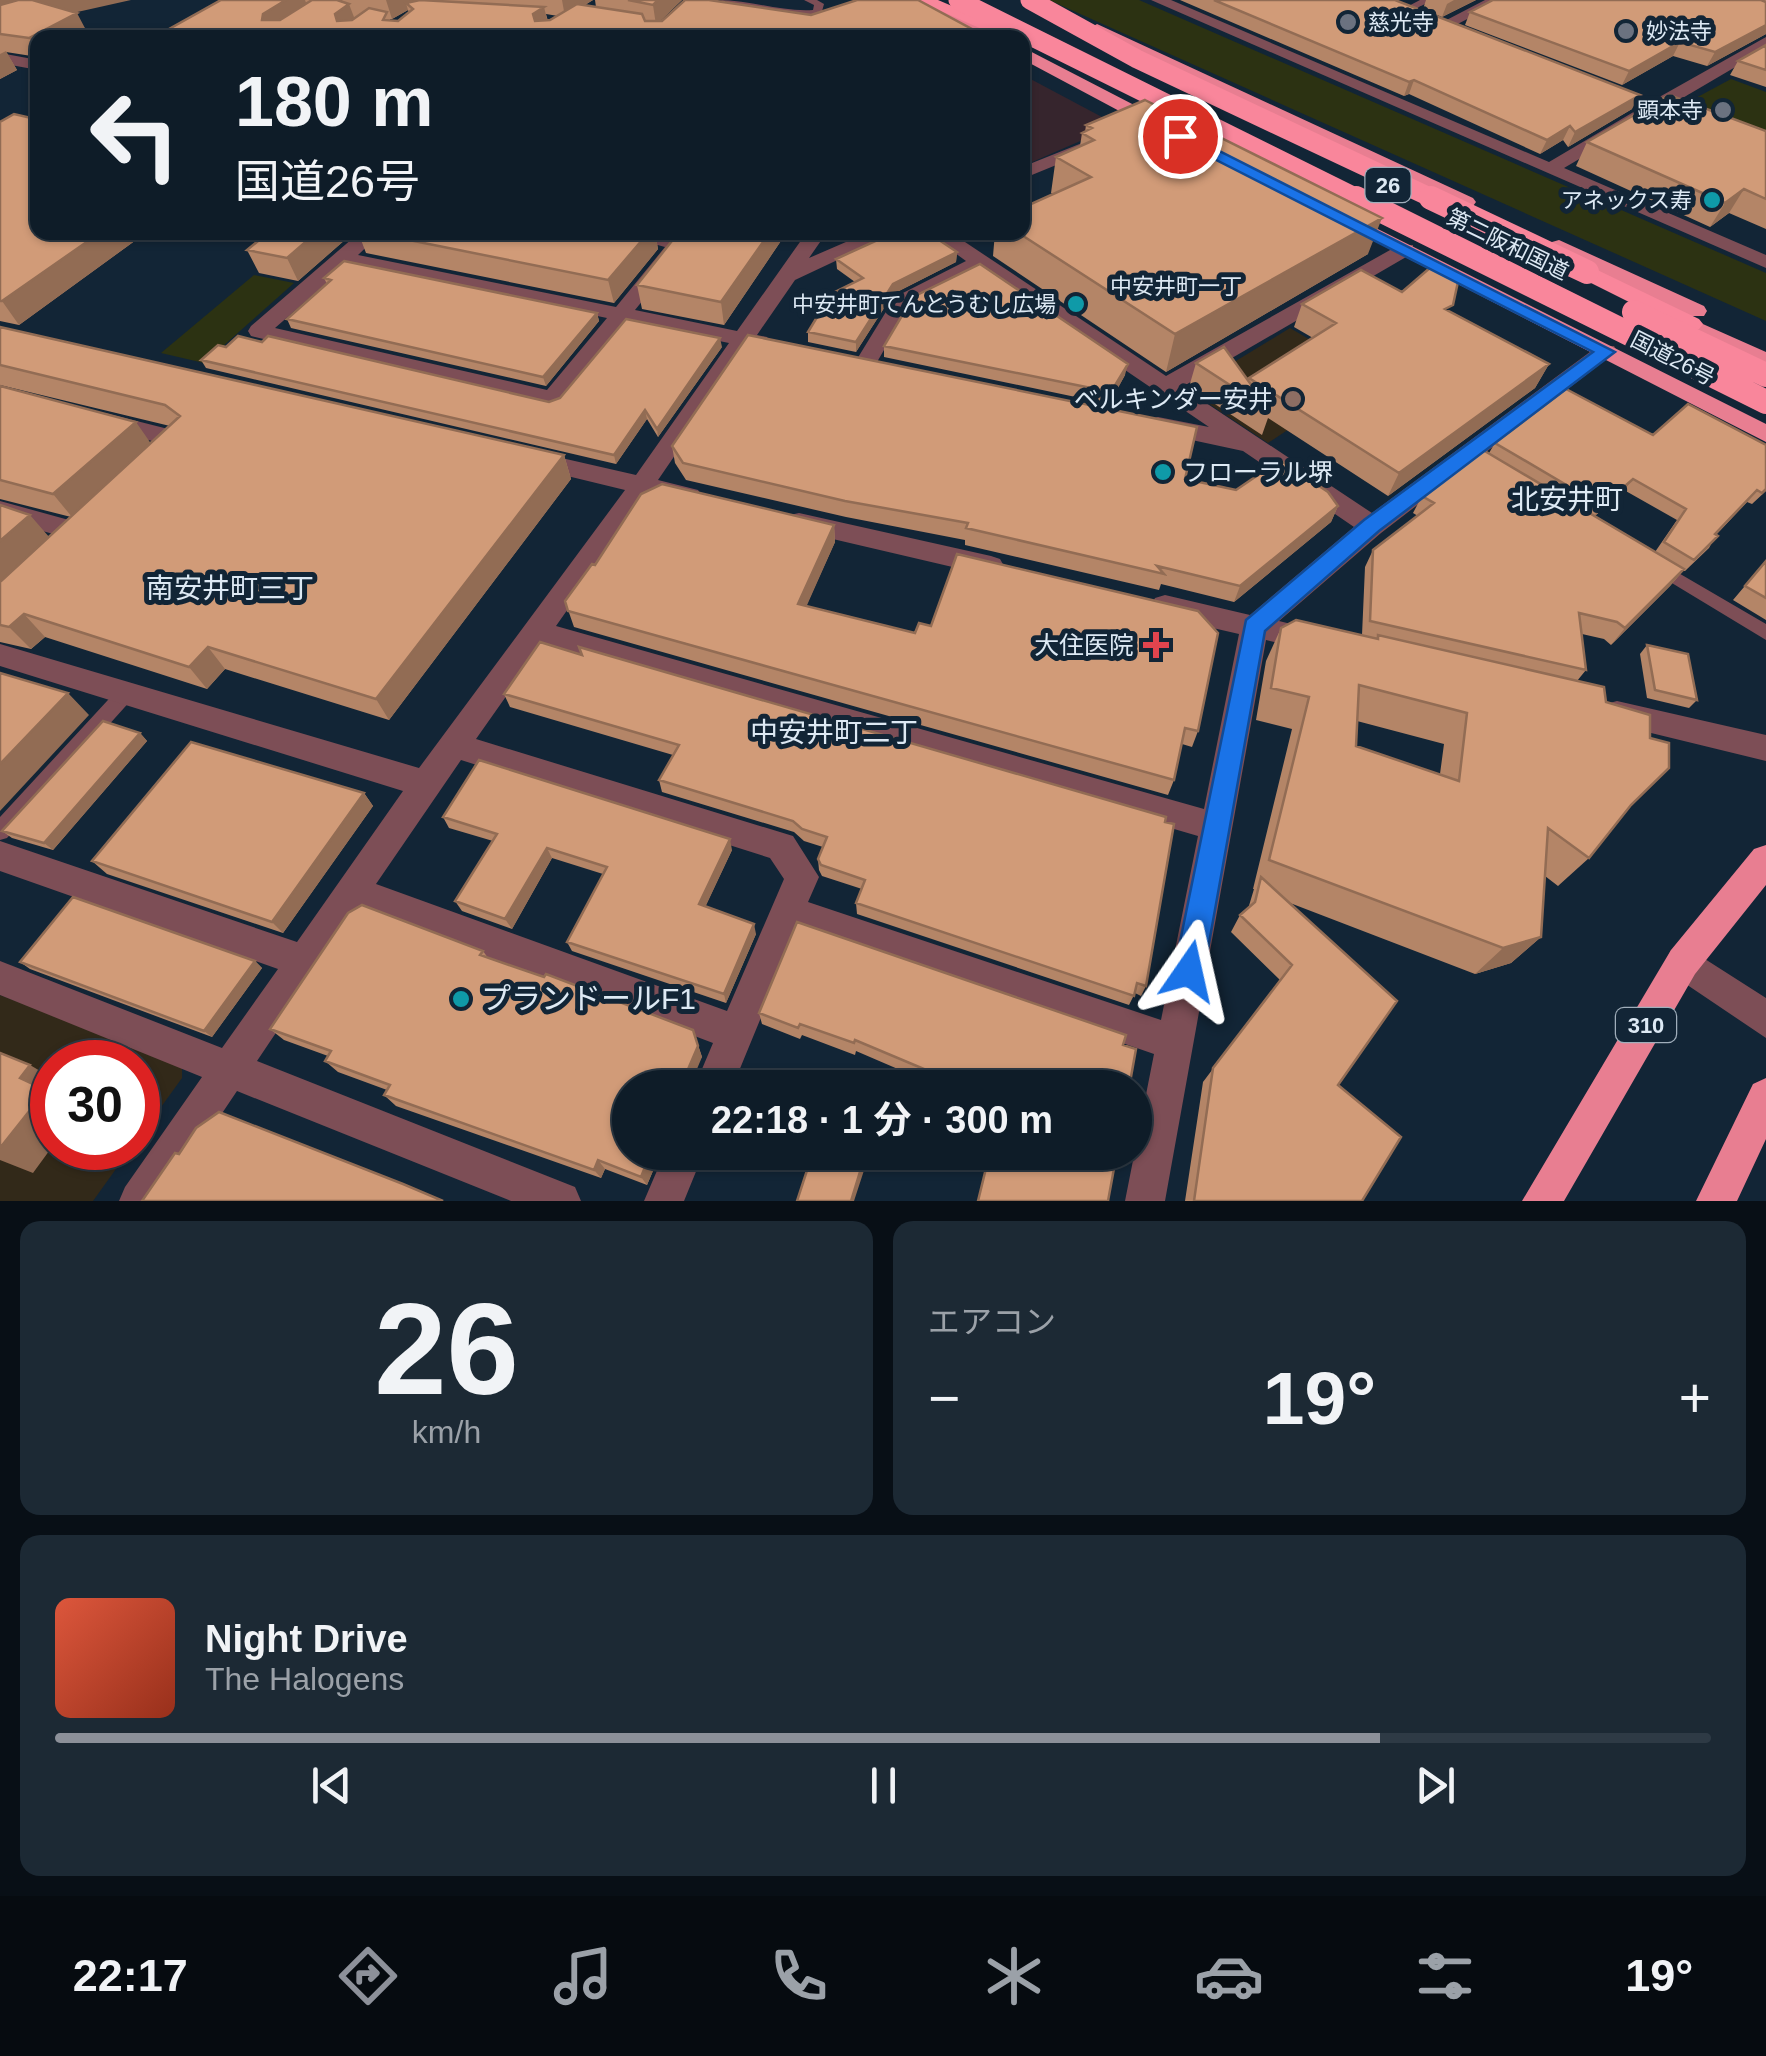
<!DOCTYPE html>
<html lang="ja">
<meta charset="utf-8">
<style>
:root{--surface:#0e1c28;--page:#1c2934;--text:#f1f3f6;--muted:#9ba1a8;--line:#2e3a45;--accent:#8c9099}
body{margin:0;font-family:Helvetica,"Noto Sans JP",sans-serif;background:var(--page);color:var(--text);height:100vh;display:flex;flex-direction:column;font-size:38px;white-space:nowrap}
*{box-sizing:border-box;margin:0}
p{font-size:32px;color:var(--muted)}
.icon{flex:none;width:55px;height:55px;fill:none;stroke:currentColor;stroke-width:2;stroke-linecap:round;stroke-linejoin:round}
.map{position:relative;height:1201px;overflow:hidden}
.sheet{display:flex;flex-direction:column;gap:20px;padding:20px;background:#080f16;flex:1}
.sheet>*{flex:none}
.banner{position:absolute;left:30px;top:30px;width:1000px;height:210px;border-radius:20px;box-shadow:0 2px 8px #0004,0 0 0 2px var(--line);background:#0e1c28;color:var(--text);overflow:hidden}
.speed{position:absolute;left:30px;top:1040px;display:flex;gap:20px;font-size:50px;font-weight:700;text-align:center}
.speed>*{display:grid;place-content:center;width:130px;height:130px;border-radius:50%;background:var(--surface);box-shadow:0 2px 8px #0004,0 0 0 2px var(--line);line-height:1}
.speed .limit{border:15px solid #d22;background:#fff;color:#111}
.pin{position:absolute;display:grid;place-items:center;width:85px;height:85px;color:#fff;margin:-42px;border:5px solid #fff;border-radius:50%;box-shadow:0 2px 10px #0007}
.me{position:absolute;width:110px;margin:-55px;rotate:11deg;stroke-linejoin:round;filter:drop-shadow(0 0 8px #0008)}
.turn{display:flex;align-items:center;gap:35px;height:210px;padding:0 40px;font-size:45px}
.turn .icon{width:130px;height:130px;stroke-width:2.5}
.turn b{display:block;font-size:70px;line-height:85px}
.big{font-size:75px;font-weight:700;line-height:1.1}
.sheet .widget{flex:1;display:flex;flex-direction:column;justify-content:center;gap:15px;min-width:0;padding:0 35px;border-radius:20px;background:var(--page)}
.sheet .dial{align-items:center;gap:0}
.dial b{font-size:130px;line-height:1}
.song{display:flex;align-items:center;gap:30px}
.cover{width:120px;height:120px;border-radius:15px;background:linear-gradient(135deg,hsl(10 70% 55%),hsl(10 70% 35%))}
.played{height:10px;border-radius:5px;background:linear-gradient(90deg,var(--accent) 80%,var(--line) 80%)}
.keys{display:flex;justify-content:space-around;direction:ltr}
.heat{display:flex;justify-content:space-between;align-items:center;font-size:55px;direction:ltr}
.sheet .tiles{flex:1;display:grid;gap:20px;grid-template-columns:1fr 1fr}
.widget:last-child{grid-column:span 2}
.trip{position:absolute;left:612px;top:1070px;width:540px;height:100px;border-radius:50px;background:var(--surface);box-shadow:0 2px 8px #0004,0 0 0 2px var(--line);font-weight:700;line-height:100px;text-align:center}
.dock{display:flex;height:160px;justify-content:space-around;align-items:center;background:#060b10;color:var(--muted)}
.dock .icon{width:70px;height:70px}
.dock .active{color:var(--accent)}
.dock b{font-size:45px;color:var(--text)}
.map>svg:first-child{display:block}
.education{fill:#322919}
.medical{fill:#36252d}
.green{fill:#2c3212}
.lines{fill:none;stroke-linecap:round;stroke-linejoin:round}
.service{fill:#7d4e56;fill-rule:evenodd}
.minor{fill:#7d4e56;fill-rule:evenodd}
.trunk{fill:#e87e91;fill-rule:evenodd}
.motorway{fill:#f9869b;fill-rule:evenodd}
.motorway-bridge-far1{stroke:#f9869b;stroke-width:19}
.motorway-bridge{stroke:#f9869b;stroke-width:24}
.wall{fill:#b48567;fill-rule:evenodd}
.shaded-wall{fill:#926c54}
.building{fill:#d19b78;stroke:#926c54;stroke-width:2.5;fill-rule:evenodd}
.route{fill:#1a73e8;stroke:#114b97;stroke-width:2.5}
.worship-dot{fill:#6b7280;stroke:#122536;stroke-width:4}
.culture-dot{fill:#0f9aa8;stroke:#122536;stroke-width:4}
.education-dot{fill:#8d6e63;stroke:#122536;stroke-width:4}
.health-dot{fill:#e0444e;stroke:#122536;stroke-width:4}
.labels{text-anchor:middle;stroke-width:10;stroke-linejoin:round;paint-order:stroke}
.far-poi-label{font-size:22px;fill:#dde9f4;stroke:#122536;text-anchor:end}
.shield{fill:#122536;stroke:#a0aebb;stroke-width:2.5}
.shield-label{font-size:22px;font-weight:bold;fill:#dde9f4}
.far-street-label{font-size:22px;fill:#dde9f4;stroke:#122536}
.far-neighbourhood-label{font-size:22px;fill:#dde9f4;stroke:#122536}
.poi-label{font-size:25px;fill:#dde9f4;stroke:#122536;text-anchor:end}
.neighbourhood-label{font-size:28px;fill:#dde9f4;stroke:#122536}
.near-poi-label{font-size:30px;fill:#dde9f4;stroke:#122536;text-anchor:start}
</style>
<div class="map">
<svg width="1766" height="1201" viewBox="0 0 1766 1201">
<rect width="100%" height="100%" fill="#122536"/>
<path class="education" d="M1290,328L1370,375L1268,443L1188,390Z
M0,995L182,1065V1078L138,1139V1062H52V1148H131L93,1201H0Z"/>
<path class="medical" d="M1023,75L1117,125L1023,166Z"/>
<path class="green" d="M1049,0H1139L1766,273V321Z
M1731,79L1766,92V144L1679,107Z
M254,275L294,283L204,363L161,353Z"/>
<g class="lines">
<path class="service" d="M718,0C751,0 781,12 813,10L814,5L804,0H817L824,4L821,15L797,17Z
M1420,0H1433L1407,13L1399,11Z
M1658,561L1766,624V640L1652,571L1649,567Z
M126,685L133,688L135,693L133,698L7,838L0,840V817L119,688Z"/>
<path class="minor" d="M1151,0H1171L1549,162L1642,107L1598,91V83H1610L1654,100L1766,37V49L1669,106L1691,114V122L1657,113L1564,168L1766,255V268Z
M1485,0H1504L1448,29L1435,26Z
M0,53L38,60V70L0,63Z
M1087,141L1093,142V150L1022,179V167Z
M360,232H382L358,255L616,307L665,247L610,232H651L685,240V248L635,310L737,331L807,232H827L809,258L869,232H897L795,280L757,335L767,337L770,342L767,347H749L658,480L698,490L702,496L698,502L689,505L648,495L556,626L1204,809L1239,634L1165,617L1155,614L1151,606L1155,598L1165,595L1250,615L1354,527L1243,451L1150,431L1146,425L1150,419L1158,417L1209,427L979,271L910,305L873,369H857L854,364L895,297L966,261L926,232H950L1166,376L1399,245H1413V253L1182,387L1372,513L1598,346H1614L1617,351L1381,533L1279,621L1323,632L1327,640L1323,648L1313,651L1266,640L1165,1201H1125L1154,1054L797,930L732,1088H694L713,1043L359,909L257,1061L575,1187L581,1201H511L237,1091L163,1201H119L125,1187L202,1077L0,995V961L222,1048L278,969L0,871V841L297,942L403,791L0,666V644L419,768L625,490L522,465L519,459L522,453L531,451L636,475L729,343L626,322L560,404L552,407L251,336L248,331L251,326ZM347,265L607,318L547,390L275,328ZM543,644L1198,836L1161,1020L808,902L819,877L793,836L476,739ZM461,760L770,858L784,879L727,1011L376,884Z
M105,413L188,434L191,440L176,456H158L155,450L160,443L97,427L93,421L97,415Z
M0,501L87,525L91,532L87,539L78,541L0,519Z
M799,513L991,556L1000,559L1004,566L1000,573L991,576L790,529L786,522L790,515Z
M1617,701L1766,735V761L1606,722L1602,713L1606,704Z
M1683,945L1766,998V1038L1671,974L1665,962L1671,950Z
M665,1152H704L684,1201H644Z"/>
<path class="trunk" d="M913,0H931L1001,38H981Z
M1097,24L1473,198L1476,202L1473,206H1459L1092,32L1089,29Z
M1022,47L1165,121L1168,125L1153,129L1022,59Z
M1344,212L1766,424V442L1337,222L1334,218Z
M1559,240L1704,306L1707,311L1704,316H1688L1552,250V242Z
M1669,309L1766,352V368L1661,320L1658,315Z
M1766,845V885L1695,974L1564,1201H1522L1671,950L1754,849Z
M1766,1078V1139L1737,1201H1696L1753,1084Z"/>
<path class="motorway" d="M916,0H938L1027,38L1022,42V38H1002Z
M1587,265L1699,319L1703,324L1699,329H1683L1579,277L1576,272Z"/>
<path class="motorway-bridge-far1" d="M958,0L1361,200
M1030,0L1137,59L1436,200"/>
<path class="motorway-bridge" d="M1356,198L1766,402
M1431,198L1587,272
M1634,312L1766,375"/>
</g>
<path class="wall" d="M0,0L75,13L87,32L77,38H38V57L6,52L17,70L0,79Z
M221,0H593L585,5L596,7L595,0H682L660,21L811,15L981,34V38H153ZM408,10L409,13L398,21L390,20V19H392ZM546,14L558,16L548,21Z
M1180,0H1395L1632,109L1568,147L1563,140L1540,154L1409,94L1404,96Z
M1426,0H1476L1442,17L1423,9Z
M1493,0H1766V34L1707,66L1673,56L1622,85L1465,25L1470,12Z
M1766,45V87L1730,75L1738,61Z
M0,122L38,232H147L19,325L0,321Z
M1086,125L1368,254L1166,372L993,256L995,232H1022L1053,194L1051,193L1056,157L1080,146L1082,133L1085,132Z
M1766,131V229L1729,213L1710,227L1576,166L1587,142Z
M269,232H354L298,281L259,273L247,250Z
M358,232H655L658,249L614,303L366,253Z
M669,232H787L724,325L642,309L637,285L678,234Z
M957,252L956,262L893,294L856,352L808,342V332L855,282L837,269L836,259Z
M324,278L597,313L599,321L546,386L291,328L287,319L327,284Z
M1402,292L1450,312L1549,364L1535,388L1388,496L1268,418L1262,435L1189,387L1196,363L1248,381L1249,378L1313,338L1294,327L1302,304Z
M0,327L564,455L571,479L389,720L225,669L207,689L45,637L31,649L0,642V505L49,537L71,517L0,499V386L151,443L170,426L0,385Z
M884,346L1125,375L1109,404L884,357Z
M722,347L658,437L647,419L616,464L206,368L201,360L549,402Z
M1653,435L1766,445V491L1752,504L1747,502L1716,535L1709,548L1685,571H1683L1670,586L1611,645L1604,639L1582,634L1586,670L1577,681L1606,702L1631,805L1589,858L1558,886L1545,876L1541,937L1511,963L1475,974L1290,903L1338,1085L1362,1201H1185L1203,1082L1280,980L1231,932L1240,915L1248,909L1254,889H1253L1292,729L1256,720L1266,661L1281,628L1362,635L1365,567L1373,550L1418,516L1413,513L1422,496L1489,453L1495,443ZM1624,490L1677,520L1655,552L1595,516ZM1357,721L1444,744L1440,774L1356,746Z
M672,446L1185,479L1236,490L1338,506L1331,522L1234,602L1161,584L1159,590L965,545V540L846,517L686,480L675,463Z
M834,525L835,542L806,606L1198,731L1192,747L1182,744L1174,780L1168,795L574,627L565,601L595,565Z
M1766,561V620L1733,600Z
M540,642L1146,986L1141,996L1135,993L1129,1005L857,914L856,903L862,889L822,876L819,870L818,859L823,847L804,841L794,832L662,792L659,780L673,755L510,707L504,694Z
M1647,645L1697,700L1689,708L1647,698L1640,654Z
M140,733L147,741L53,850L12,838L2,831Z
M364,793L373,806L283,933L107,874L92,861Z
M443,817L732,850L705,907L756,934L726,1003L572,951L567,942L603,874L552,858L512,929L462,911L455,901L493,841L449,828Z
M483,951L488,958L693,1030L702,1057L630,1152H661L647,1185L605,1169L601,1178L396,1106L384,1095L387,1090L338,1072L325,1061L328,1056L284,1040L270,1029Z
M255,961L262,968L212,1037L30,969L20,962Z
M759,1013L1123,1045L1129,1088H942L856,1051L855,1055L802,1035L800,1039L762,1024Z"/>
<path class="shaded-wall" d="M0,0H37L0,9Z
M40,0H131L46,19L36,1Z
M286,0H305L309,11L271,38L262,20L263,14Z
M333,0H342L345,7L349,4L357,25L343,35L335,14Z
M386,0H427L406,3L408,10L392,19Z
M562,0H593L565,17Z
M658,0H682L656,25L653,5Z
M1454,0H1476L1442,17L1447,4Z
M544,7L549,27L538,35L533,14Z
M77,13L87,32L77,38H38V52L29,38Z
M1766,25V34L1707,66L1715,52Z
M1680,42L1673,56L1622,85L1629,71Z
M6,51L17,70L0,79V54Z
M1414,80L1409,94L1404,96L1409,82Z
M1640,95L1632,109L1568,147L1575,132Z
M1570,126L1563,140L1540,154L1547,140Z
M1744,189L1729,213L1710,227L1725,203Z
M1382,218L1368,254L1166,372L1175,334Z
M101,232H147L19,325L2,301Z
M317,232H354L298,281L287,258Z
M649,232H655L658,249L614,303L608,280Z
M770,232H787L724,325L721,302Z
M957,252L956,262L893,294L856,352V342L893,284Z
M597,313L599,321L546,386L543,377Z
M720,338L722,347L658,437L657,429Z
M1128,364L1125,375L1109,404L1111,392Z
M1549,364L1535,388L1388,496L1399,473Z
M645,410L647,419L616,464L614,455Z
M136,422L152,445L72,517L53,494Z
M564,455L571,479L389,720L376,699Z
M1633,479L1624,490L1593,517L1602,506Z
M1338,506L1331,522L1234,602L1240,586Z
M30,515L50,538L0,582V541Z
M834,525L835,542L800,621L798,604Z
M1684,569L1670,586L1611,645L1625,628Z
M24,614L45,637L31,649L9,627Z
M208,647L225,669L207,689L189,667Z
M68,693L89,715L0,811V764Z
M140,733L147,741L53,850L44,843Z
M364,793L373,806L283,933L272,922Z
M730,839L732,850L702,914L699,904Z
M547,848L552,858L512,929L505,919Z
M754,924L756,934L726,1003L724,994Z
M1541,937L1511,963L1475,974L1503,948Z
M255,961L262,968L212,1037L204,1031Z
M693,1030L702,1057L689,1088H680Z
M30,1065L52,1078V1147L33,1173L0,1160V1148L20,1078Z
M651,1152H661L647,1185L641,1177Z
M866,1152H870L854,1201H851Z
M598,1160L605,1169L601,1178L594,1170Z"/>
<path class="building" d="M18,0H40L36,1L77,13L29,38L0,34V5Z
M221,0H286L263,14L262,20H280L312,0H337L349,4L335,14L337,21L352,20L369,8L387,12L383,20L398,21L413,9L406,3L420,0L544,7L533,14L535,21L550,20L577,4L642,14L645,21H662L685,0H709L811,15L857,0H918L981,34L972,38H153Z
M628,0H658L653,5Z
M1214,0H1395L1640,95L1575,132L1570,126L1547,140L1414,80L1409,82Z
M1493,0H1761L1766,2V25L1715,52L1680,42L1629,71L1470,12Z
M1766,45V70L1738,61Z
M1669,95L1766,131V199L1744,189L1725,203L1587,142Z
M1145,100L1382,218L1175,334L1017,232H1022V208L1091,177L1056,157L1094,140L1082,133L1092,128L1086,125Z
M38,113V232H101L2,301H0V122L14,114L31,118Z
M269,232H317L287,258L247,250Z
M369,232H649L608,280Z
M679,232H770L721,302L637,285Z
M895,232H927L957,252L893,284L856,342L808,332L831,294L863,278L836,259Z
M344,261L597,313L543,377L287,319L331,280L324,278Z
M980,264L1128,364L1111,392L884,346L913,297Z
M1431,267L1459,277L1453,305L1445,309L1549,364L1399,473L1249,378L1336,323L1302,304L1361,270L1402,292Z
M626,319L720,338L657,429L645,410L614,455L201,360L218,345L226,347L238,336L262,342L268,336L549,402L560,398Z
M0,327L564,455L376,699L208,647L189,667L24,614L9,627L0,625V582L180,416L165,405L0,365Z
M748,335L1197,427L1185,479L1236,490L1280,460L1328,492L1338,506L1240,586L1157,566L1164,574L966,528L968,523L845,501L683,463L672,446Z
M1224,347L1270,411L1196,363Z
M0,386L136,422L53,494L0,480Z
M1566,389L1653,435L1688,404L1766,445V489L1762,493L1757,490L1715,534L1718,536L1694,560L1664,542L1686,509L1633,479L1602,506L1495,443Z
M1483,450L1684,569L1625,628L1617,622L1579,613L1586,670L1370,621L1373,550L1434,503L1422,496Z
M662,484L834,525L798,604L915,633L919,623L931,626L957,554L1198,611L1218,633L1198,731L1185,728L1174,780L568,611L565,601L592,564L595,565L641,494Z
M0,505L30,515L0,541Z
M1766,561V598L1745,586Z
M1296,620L1378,639V635L1604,687L1606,702L1650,715V738L1669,743V768L1631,805L1589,858L1548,828L1541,937L1503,948L1269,860L1309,697L1271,688L1281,628ZM1359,685L1467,713L1459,781L1356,746Z
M540,642L582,655L579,647L1166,817L1165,822L1174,824L1146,986L1137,983L1134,996L856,903L865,880L821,865L818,859L827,837L802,829L793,821L659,780L679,745L504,694Z
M1647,645L1688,654L1697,700L1655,690Z
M0,673L68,693L0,764Z
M103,721L140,733L44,843L2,831Z
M191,742L364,793L272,922L92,861Z
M479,760L730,839L699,904L754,924L724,994L567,942L607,867L547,848L505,919L455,901L497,834L443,817Z
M1261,877L1397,1001L1338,1085L1401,1137L1362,1201H1194L1213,1068L1292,965L1240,915L1255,902Z
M73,897L255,961L204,1031L20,962Z
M362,905L483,951L480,955L544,977L546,974L693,1030L698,1046L680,1088H630V1152H651L641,1177L598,1160L594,1170L384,1095L390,1085L325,1061L331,1051L270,1029L348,913Z
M797,922L1126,1035L1123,1045L1136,1049L1129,1088H969L855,1040L854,1043L800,1024L798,1028L759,1013Z
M0,1053L30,1065L20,1078L46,1090L0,1148Z
M219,1112L403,1184L443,1201H142L175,1153L179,1154L196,1128Z
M813,1152H866L851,1201H797Z
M990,1152H1117L1108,1201H978Z"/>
<path class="route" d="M1180,131L1615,352L1379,531L1265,631L1204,971L1199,981L1189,985L1179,981L1174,971L1246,620L1364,520L1593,352L1175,139L1172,136Z"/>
<g class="worship-dot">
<circle cx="1348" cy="22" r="10"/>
<circle cx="1626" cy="31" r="10"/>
<circle cx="1723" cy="110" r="10"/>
</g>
<g class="culture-dot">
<circle cx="1712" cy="200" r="10"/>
<circle cx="1076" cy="304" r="10"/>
<circle cx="1163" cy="472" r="10"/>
<circle cx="461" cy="999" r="10"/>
</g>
<circle class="education-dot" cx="1293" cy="399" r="10"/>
<path class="health-dot" d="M1151 630h10v10h10v10h-10v10h-10v-10h-10v-10h10z"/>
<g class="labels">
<g class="far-poi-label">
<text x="1368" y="30" text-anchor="start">慈光寺</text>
<text x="1646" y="39" text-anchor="start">妙法寺</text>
<text x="1703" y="118">顕本寺</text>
<text x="1692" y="208">アネックス寿</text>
<text x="1056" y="312">中安井町てんとうむし広場</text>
</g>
<g class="shield">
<rect x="1365.5" y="168" width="45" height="34" rx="8"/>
<rect x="1616" y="1008" width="60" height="34" rx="8"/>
</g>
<g class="shield-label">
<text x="1388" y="193">26</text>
<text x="1646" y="1033">310</text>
</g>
<g class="far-street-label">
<text transform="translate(1508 244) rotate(26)" y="8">第二阪和国道</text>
<text transform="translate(1673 358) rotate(27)" y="8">国道26号</text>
</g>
<g class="far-neighbourhood-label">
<text x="1176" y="294">中安井町一丁</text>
</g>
<g class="poi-label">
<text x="1273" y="408">ベルキンダー安井</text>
<text x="1183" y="481" text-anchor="start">フローラル堺</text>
<text x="1134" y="654">大住医院</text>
</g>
<g class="neighbourhood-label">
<text x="1567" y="509">北安井町</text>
<text x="230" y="598">南安井町三丁</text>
<text x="834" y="742">中安井町二丁</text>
</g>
<g class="near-poi-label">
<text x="481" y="1009">プランドールF1</text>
</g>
</g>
</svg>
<div class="speed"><div class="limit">30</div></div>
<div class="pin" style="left:1180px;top:136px;background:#d93025"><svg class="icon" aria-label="arrive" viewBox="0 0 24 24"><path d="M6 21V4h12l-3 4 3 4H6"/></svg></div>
<svg class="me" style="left:1189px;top:971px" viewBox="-20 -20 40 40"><path d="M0-17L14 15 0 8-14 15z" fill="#1a73e8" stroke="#fff" stroke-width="4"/></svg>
<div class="trip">22:18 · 1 分 · 300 m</div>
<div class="banner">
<div class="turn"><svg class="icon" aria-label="left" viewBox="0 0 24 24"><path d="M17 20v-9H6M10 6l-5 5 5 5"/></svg><div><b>180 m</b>国道26号</div></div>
</div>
</div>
<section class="sheet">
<div class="tiles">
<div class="widget dial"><b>26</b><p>km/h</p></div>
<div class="widget"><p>エアコン</p>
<div class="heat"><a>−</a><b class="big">19°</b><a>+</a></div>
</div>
<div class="widget">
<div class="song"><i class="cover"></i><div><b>Night Drive</b><p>The Halogens</p></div></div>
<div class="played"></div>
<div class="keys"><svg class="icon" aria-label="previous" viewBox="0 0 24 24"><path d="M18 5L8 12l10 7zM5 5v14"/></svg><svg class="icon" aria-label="pause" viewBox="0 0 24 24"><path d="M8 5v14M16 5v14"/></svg><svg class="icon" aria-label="next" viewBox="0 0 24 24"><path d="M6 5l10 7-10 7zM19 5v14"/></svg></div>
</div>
</div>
</section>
<nav class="dock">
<b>22:17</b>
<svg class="icon active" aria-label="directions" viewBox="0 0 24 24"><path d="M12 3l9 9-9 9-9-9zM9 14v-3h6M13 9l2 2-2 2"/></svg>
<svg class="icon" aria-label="music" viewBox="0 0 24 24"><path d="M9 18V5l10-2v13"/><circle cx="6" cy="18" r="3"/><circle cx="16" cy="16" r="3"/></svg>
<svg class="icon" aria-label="phone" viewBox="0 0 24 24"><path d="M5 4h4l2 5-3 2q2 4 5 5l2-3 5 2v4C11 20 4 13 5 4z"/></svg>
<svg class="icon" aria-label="climate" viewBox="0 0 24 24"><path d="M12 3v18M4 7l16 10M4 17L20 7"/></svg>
<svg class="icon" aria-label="car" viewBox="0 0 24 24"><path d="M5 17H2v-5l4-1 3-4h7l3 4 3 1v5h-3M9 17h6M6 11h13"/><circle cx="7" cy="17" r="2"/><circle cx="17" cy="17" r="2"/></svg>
<svg class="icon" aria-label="filters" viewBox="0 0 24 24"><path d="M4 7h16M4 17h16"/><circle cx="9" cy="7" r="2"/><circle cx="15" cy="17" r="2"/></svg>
<b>19°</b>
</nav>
